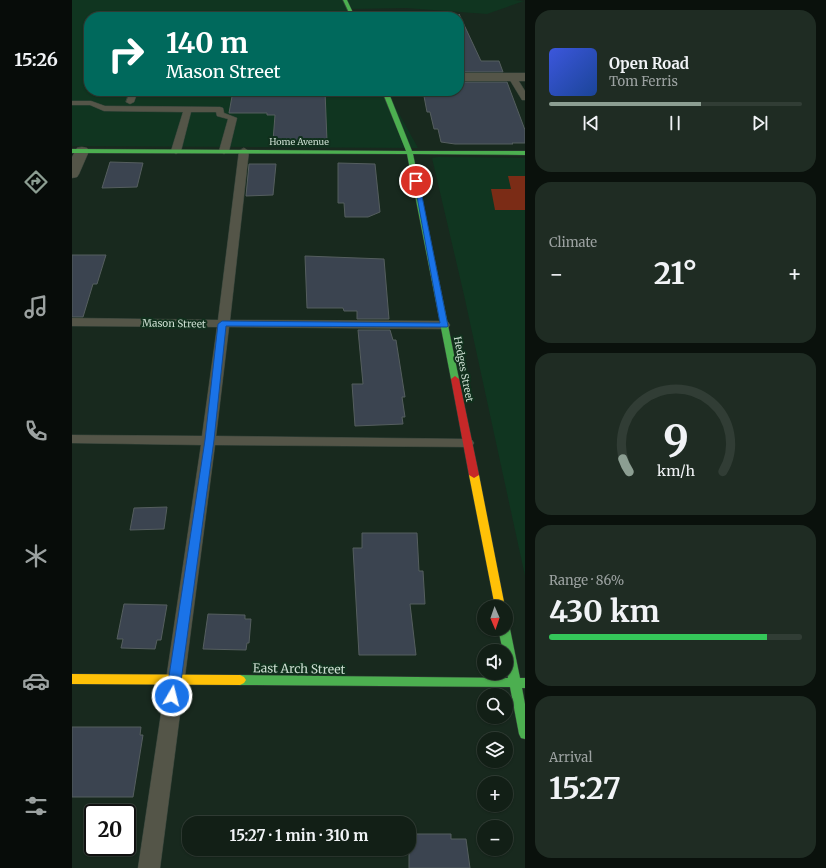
<!DOCTYPE html>
<meta charset="utf-8">
<style>
:root{--surface:#121f16;--page:#1f2c23;--text:#f1f3f6;--muted:#9ca2a1;--line:#313d35;--accent:#8c9e92}
body{margin:0;font-family:Merriweather,serif;background:var(--page);color:var(--text);height:100vh;display:flex;flex-direction:column;font-size:15px;white-space:nowrap}
*{box-sizing:border-box;margin:0}
p{font-size:13px;color:var(--muted)}
.icon{flex:none;width:22px;height:22px;fill:none;stroke:currentColor;stroke-width:2;stroke-linecap:round;stroke-linejoin:round}
.map{position:relative;flex:1;overflow:hidden}
.sheet{display:flex;flex-direction:column;gap:10px;padding:10px;background:#0a110c;width:301px}
.sheet>*{flex:none}
.top-card{position:absolute;left:12px;top:12px;width:380px;height:84px;border-radius:16px;box-shadow:0 1px 3px #0004,0 0 0 1px var(--line);background:#00695c;color:#fff;overflow:hidden}
.needle{width:26px;rotate:178deg}
.controls{position:absolute;left:405px;top:600px;display:grid;gap:8px}
.controls a{display:grid;place-items:center;width:36px;height:36px;border-radius:50%;background:var(--surface);box-shadow:0 1px 3px #0004,0 0 0 1px var(--line);font-size:20px}
.speed{position:absolute;left:12px;top:804px;display:flex;gap:8px;font-size:20px;font-weight:700;text-align:center}
.speed>*{display:grid;place-content:center;width:52px;height:52px;border-radius:50%;background:var(--surface);box-shadow:0 1px 3px #0004,0 0 0 1px var(--line);line-height:1}
.speed .limit{border:2px solid #111;border-radius:6px;background:#fff;color:#111}
.pin{position:absolute;display:grid;place-items:center;width:34px;height:34px;color:#fff;margin:-17px;border:2px solid #fff;border-radius:50%;box-shadow:0 1px 4px #0007}
.me{position:absolute;width:44px;margin:-22px;rotate:8deg;stroke-linejoin:round;filter:drop-shadow(0 0 3px #0008)}
.turn{display:flex;align-items:center;gap:14px;height:84px;padding:0 16px;font-size:18px}
.turn .icon{width:52px;height:52px;stroke-width:2.5}
.turn b{display:block;font-size:28px;line-height:34px}
.big{font-size:30px;font-weight:700;line-height:1.1}
.sheet .tile{flex:1;display:flex;flex-direction:column;justify-content:center;gap:6px;min-width:0;padding:0 14px;border-radius:16px;background:var(--page)}
.sheet .dial{align-items:center;gap:0}
.dial svg{height:104px;overflow:visible;fill:none;stroke:var(--line);stroke-width:7;stroke-linecap:round;text-anchor:middle}
.dial text{fill:var(--text);stroke:none}
.song{display:flex;align-items:center;gap:12px}
.cover{width:48px;height:48px;border-radius:6px;background:linear-gradient(135deg,hsl(230 70% 55%),hsl(220 70% 35%))}
.played{height:4px;border-radius:2px;background:linear-gradient(90deg,var(--accent) 60%,var(--line) 60%)}
.keys{display:flex;justify-content:space-around;direction:ltr}
.heat{display:flex;justify-content:space-between;align-items:center;font-size:22px;direction:ltr}
.charge{height:6px;border-radius:3px;background:linear-gradient(90deg,#34c759 86%,var(--line) 0)}
.trip{position:absolute;left:110px;top:816px;width:234px;height:40px;border-radius:16px;background:var(--surface);box-shadow:0 1px 3px #0004,0 0 0 1px var(--line);font-weight:700;line-height:40px;text-align:center}
main{display:flex;flex:1;min-height:0}
.dock{display:flex;flex-direction:column;width:72px;justify-content:space-around;align-items:center;background:#070c09;color:var(--muted)}
.dock .icon{width:28px;height:28px}
.dock .current{color:var(--accent)}
.dock b{font-size:18px;color:var(--text)}
.map>svg:first-child{display:block}
.built{fill:#103520}
.green{fill:#7b2c16}
.building{fill:#3b4450;stroke:#555e5f}
.lines{fill:none;stroke-linecap:round;stroke-linejoin:round}
.lane-casing{stroke:#36443b;stroke-width:1}
.street-casing{stroke:#36443b;stroke-width:1}
.fast-casing{stroke:#36443b;stroke-width:1}
.slow-casing{stroke:#36443b;stroke-width:1}
.jam-casing{stroke:#36443b;stroke-width:1}
.lane{fill:#545548;fill-rule:evenodd}
.street{fill:#545548;fill-rule:evenodd}
.fast{fill:#4caf50;fill-rule:evenodd}
.slow{fill:#ffc107;fill-rule:evenodd}
.jam{fill:#c62828;fill-rule:evenodd}
.route{fill:#1a73e8;stroke:#114b97}
.labels{text-anchor:middle;stroke-width:4;stroke-linejoin:round;paint-order:stroke}
.far-street-label{font-size:9px;fill:#cbddd0;stroke:#11301d}
.street-label{font-size:10px;fill:#cbddd0;stroke:#11301d}
.near-street-label{font-size:12px;fill:#cbddd0;stroke:#11301d}
</style>
<main>
<nav class="dock">
<b>15:26</b>
<svg class="icon current" aria-label="directions" viewBox="0 0 24 24"><path d="M12 3l9 9-9 9-9-9zM9 14v-3h6M13 9l2 2-2 2"/></svg>
<svg class="icon" aria-label="music" viewBox="0 0 24 24"><path d="M9 18V5l10-2v13"/><circle cx="6" cy="18" r="3"/><circle cx="16" cy="16" r="3"/></svg>
<svg class="icon" aria-label="phone" viewBox="0 0 24 24"><path d="M5 4h4l2 5-3 2q2 4 5 5l2-3 5 2v4C11 20 4 13 5 4z"/></svg>
<svg class="icon" aria-label="climate" viewBox="0 0 24 24"><path d="M12 3v18M4 7l16 10M4 17L20 7"/></svg>
<svg class="icon" aria-label="car" viewBox="0 0 24 24"><path d="M5 17H2v-5l4-1 3-4h7l3 4 3 1v5h-3M9 17h6M6 11h13"/><circle cx="7" cy="17" r="2"/><circle cx="17" cy="17" r="2"/></svg>
<svg class="icon" aria-label="filters" viewBox="0 0 24 24"><path d="M4 7h16M4 17h16"/><circle cx="9" cy="7" r="2"/><circle cx="15" cy="17" r="2"/></svg>
</nav>
<div class="map">
<svg width="453" height="868" viewBox="0 0 453 868">
<rect width="100%" height="100%" fill="#18291e"/>
<path class="built" d="M0,0H442L452,1L415,14L334,8L279,9L283,17H17V91H317L324,108L346,148L0,146Z
M366,157L453,158V576L392,295L360,158Z"/>
<path class="green" d="M436,176H453V210H423L419,189H439Z"/>
<path class="building" d="M387,14L409,61H427L431,72H387Z
M387,82H435L453,130V143H440L441,144H383L369,142L366,129H362L358,112H355L351,91H387Z
M161,91H253L255,141H201L203,115H195V113H157Z
M38,162L71,163L65,187L30,188Z
M266,163L303,164L308,212L296,217H273L272,203H266Z
M177,164H204L201,195L174,196Z
M0,255H34L25,284H21L11,317H0Z
M233,256L312,259L317,319H285V311H272L271,308H235Z
M286,330H318L321,340H324L333,397H330L333,417H330L331,424L283,426L280,384H291Z
M95,507L92,529L58,530L62,508Z
M290,533H345L347,571H351L353,604H338L344,655H287L281,548H290Z
M52,604L95,605L89,640H85L83,649L49,648L51,639H45Z
M136,614L173,615V619H179L177,643H175L174,650L131,649Z
M0,727H69L68,735H71L61,797H0Z
M337,834H379V839H394L398,868H337Z"/>
<g class="lines">
<g class="lane-casing">
<path id="lane" d="M437,75H443L453,91V100H450L436,77Z
M58,91H66L62,102L58,104L54,102Z
M0,101H19L33,106L148,107L151,108L152,113L165,118L157,151L152,154L147,151L156,119L145,116L144,112H119L109,151L104,154L99,151L111,112L32,111L18,105H0Z
M172,148L177,151L158,320L372,321L376,322L378,325L376,328L372,329L157,327L144,436L395,439L400,440L402,443L400,446L395,447L143,445L88,868H66L129,445L0,443V435L130,436L145,327L0,326V318L146,320L167,151Z"/>
</g>
<g class="street-casing">
<path id="street" d="M387,73H453V81H387Z
M10,147L15,148L17,151L7,174L5,177L0,178V157L5,148Z"/>
</g>
<g class="fast-casing">
<path id="fast" d="M271,0H275L283,17H279Z
M310,91H316L340,151H453V155L341,154L387,379L386,381L383,382L379,379L335,154L0,153V149L334,151Z
M434,625L438,629L448,678H453V688H450L453,704V739L449,738L447,734L438,687L168,685L164,683L162,680L164,677L168,675L436,678L434,668V651H431L426,629H434Z"/>
</g>
<g class="slow-casing">
<path id="slow" d="M402,472L407,475L433,607H423L397,475Z
M0,674L168,675L172,677L174,680L172,683L168,685L0,684Z"/>
</g>
<g class="jam-casing">
<path id="jam" d="M383,376L387,379L407,475L402,478L397,475L379,379Z"/>
</g>
<use href="#lane" class="lane"/>
<use href="#street" class="street"/>
<use href="#fast" class="fast"/>
<use href="#slow" class="slow"/>
<use href="#jam" class="jam"/>
</g>
<path class="route" d="M342,180L347,181L376,326L375,327L154,326L142,440L107,696L105,699L100,700L96,699L94,696L133,440L146,324L150,321L368,323Z"/>
<g class="labels">
<g class="far-street-label">
<text x="227" y="145">Home Avenue</text>
</g>
<g class="street-label">
<text transform="translate(102 323) rotate(1)" y="4">Mason Street</text>
<text transform="translate(392 369) rotate(79)" y="4">Hedges Street</text>
</g>
<g class="near-street-label">
<text transform="translate(227 669) rotate(1)" y="4">East Arch Street</text>
</g>
</g>
</svg>
<div class="controls">
<a><svg class="needle" viewBox="-14 -14 28 28"><path d="M0-13l5 13h-10z" fill="#e53935"/><path d="M0 13l5-13h-10z" fill="#9ca2a1"/></svg></a>
<a><svg class="icon" aria-label="sound" viewBox="0 0 24 24"><path d="M4 9h4l5-4v14l-5-4H4zM17 9q2 3 0 6"/></svg></a>
<a><svg class="icon" aria-label="search" viewBox="0 0 24 24"><circle cx="10" cy="10" r="6"/><path d="M15 15l6 6"/></svg></a>
<a><svg class="icon" aria-label="layers" viewBox="0 0 24 24"><path d="M12 4l9 5-9 5-9-5zM3 14l9 5 9-5"/></svg></a>
<a>+</a>
<a>−</a>
</div>
<div class="speed"><div class="limit">20</div></div>
<div class="pin" style="left:344px;top:181px;background:#d93025"><svg class="icon" aria-label="arrive" viewBox="0 0 24 24"><path d="M6 21V4h12l-3 4 3 4H6"/></svg></div>
<svg class="me" style="left:100px;top:696px" viewBox="-20 -20 40 40"><circle r="17" fill="#1a73e8" stroke="#fff" stroke-width="3"/><path d="M0-11L8 9 0 5-8 9z" fill="#fff"/></svg>
<div class="trip">15:27 · 1 min · 310 m</div>
<div class="top-card">
<div class="turn"><svg class="icon" aria-label="right" viewBox="0 0 24 24"><path d="M7 20v-9h11M14 6l5 5-5 5"/></svg><div><b>140 m</b>Mason Street</div></div>
</div>
</div>
<section class="sheet">
<div class="tile">
<div class="song"><i class="cover"></i><div><b>Open Road</b><p>Tom Ferris</p></div></div>
<div class="played"></div>
<div class="keys"><svg class="icon" aria-label="previous" viewBox="0 0 24 24"><path d="M18 5L8 12l10 7zM5 5v14"/></svg><svg class="icon" aria-label="pause" viewBox="0 0 24 24"><path d="M8 5v14M16 5v14"/></svg><svg class="icon" aria-label="next" viewBox="0 0 24 24"><path d="M6 5l10 7-10 7zM19 5v14"/></svg></div>
</div>
<div class="tile"><p>Climate</p>
<div class="heat"><a>−</a><b class="big">21°</b><a>+</a></div>
</div>
<div class="tile dial"><svg viewBox="0 0 100 80">
<path d="M14 69A42 42 0 1 1 86 69"/>
<path d="M14 69A42 42 0 0 1 9 59" stroke="#8c9e92"/>
<text x="50" y="56" font-size="32" font-weight="700">9</text>
<text x="50" y="72" font-size="11">km/h</text>
</svg></div>
<div class="tile"><p>Range · 86%</p><b class="big">430 km</b><div class="charge"></div></div>
<div class="tile"><p>Arrival</p><b class="big">15:27</b></div>
</section>
</main>
